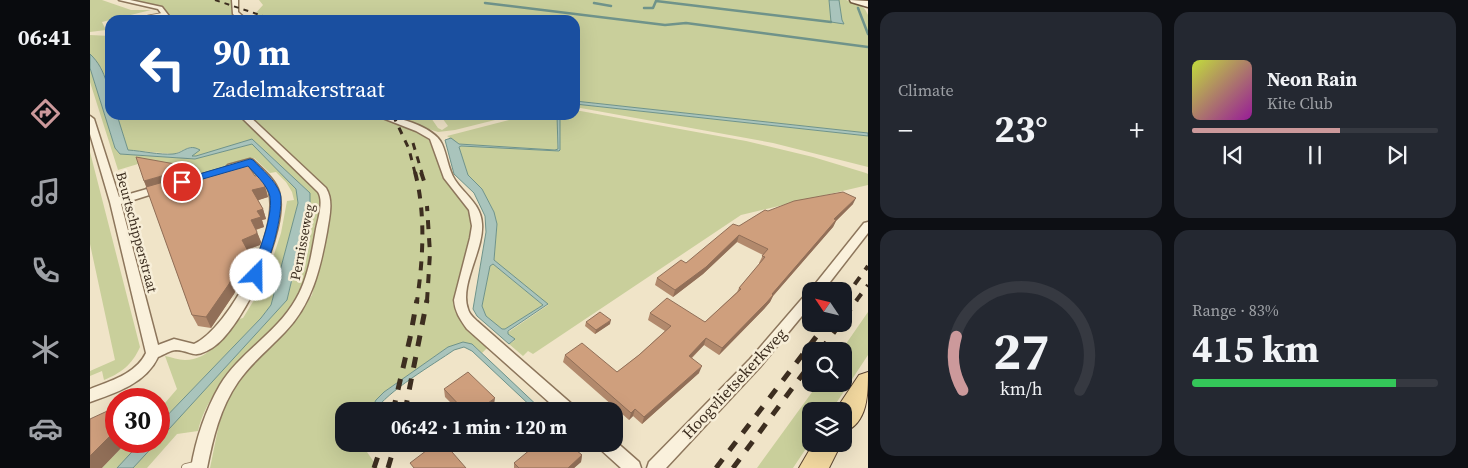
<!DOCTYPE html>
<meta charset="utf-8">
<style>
:root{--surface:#171b24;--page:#242831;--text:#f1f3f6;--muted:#9ea1a6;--line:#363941;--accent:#cc999b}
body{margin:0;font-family:"Source Serif 4",serif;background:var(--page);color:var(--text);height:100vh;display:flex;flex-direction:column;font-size:19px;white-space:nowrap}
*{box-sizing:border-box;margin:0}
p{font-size:16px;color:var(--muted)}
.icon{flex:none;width:28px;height:28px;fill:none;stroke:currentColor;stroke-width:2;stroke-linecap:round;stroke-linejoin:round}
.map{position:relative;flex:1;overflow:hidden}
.drawer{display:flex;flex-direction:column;gap:12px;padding:12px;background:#0d0f14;width:600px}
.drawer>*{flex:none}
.hud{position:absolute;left:15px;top:15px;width:475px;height:105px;border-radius:15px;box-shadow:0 5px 20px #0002;background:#1a4fa0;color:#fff;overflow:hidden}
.needle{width:32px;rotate:305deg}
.tools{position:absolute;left:712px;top:282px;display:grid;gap:10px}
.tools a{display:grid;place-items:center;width:50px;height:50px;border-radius:10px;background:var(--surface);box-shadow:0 5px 20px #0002;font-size:25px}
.speed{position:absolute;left:15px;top:388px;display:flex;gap:10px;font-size:25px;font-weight:700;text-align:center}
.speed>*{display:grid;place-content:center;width:65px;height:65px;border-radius:50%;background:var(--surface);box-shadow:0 5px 20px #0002;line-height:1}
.speed .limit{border:8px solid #d22;background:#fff;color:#111}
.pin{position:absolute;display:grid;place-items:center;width:42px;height:42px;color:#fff;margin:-21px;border:2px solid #fff;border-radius:50%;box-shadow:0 1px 5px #0007}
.me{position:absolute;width:55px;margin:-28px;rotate:22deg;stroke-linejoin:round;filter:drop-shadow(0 0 4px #0008)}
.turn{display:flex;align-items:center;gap:18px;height:105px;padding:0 25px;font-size:22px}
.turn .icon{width:65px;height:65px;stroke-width:2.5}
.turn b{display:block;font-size:35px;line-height:42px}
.big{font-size:38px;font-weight:700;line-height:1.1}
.drawer .widget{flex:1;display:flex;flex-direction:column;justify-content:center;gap:8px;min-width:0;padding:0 18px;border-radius:15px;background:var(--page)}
.drawer .dial{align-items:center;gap:0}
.dial svg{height:130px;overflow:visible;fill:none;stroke:var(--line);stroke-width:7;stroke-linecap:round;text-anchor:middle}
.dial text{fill:var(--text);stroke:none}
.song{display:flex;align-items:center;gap:15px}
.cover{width:60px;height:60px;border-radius:8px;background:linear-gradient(135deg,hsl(70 70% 55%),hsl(300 70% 35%))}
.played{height:5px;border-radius:2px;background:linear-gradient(90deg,var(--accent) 60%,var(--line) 60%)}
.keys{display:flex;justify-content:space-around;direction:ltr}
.heat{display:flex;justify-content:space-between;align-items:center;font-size:28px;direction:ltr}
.charge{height:8px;border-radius:4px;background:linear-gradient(90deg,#34c759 83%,var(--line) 0)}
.drawer .tiles{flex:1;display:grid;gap:12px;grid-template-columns:repeat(2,1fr)}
.trip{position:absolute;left:245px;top:402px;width:288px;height:50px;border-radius:15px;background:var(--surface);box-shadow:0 5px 20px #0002;font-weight:700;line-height:50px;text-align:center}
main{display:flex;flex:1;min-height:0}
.tabs{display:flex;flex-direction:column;width:90px;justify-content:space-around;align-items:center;background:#090b0e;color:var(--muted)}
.tabs .icon{width:35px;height:35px}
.tabs .active{color:var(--accent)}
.tabs b{font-size:22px;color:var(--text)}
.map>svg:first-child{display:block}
.green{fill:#c9cf9b}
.water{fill:#a9c4bc;stroke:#6f938a;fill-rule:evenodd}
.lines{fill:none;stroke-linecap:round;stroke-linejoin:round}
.stream{stroke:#6f938a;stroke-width:2.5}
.lane-far1-casing{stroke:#8d765c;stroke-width:4.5}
.lane-casing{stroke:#8d765c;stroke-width:10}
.street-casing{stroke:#8d765c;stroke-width:3}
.secondary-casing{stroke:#6f573f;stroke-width:3}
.primary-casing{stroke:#5b4430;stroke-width:2}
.lane-far1{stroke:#faf1dc;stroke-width:3}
.lane{stroke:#faf1dc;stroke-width:8}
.street{fill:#faf1dc;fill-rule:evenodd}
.secondary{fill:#faf1dc;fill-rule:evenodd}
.primary{fill:#f3d9a0;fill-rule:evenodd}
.rail-far3{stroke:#3d2e20;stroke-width:2;stroke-dasharray:5 5;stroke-linecap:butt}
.rail-far2{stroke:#3d2e20;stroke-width:3;stroke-dasharray:7 7;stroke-linecap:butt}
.rail-far1{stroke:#3d2e20;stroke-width:4;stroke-dasharray:9 9;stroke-linecap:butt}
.rail{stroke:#3d2e20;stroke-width:5;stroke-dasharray:11 11;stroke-linecap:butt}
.wall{fill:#b2896c}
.shaded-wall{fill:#916f58}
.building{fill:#cf9f7d;stroke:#916f58}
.route{fill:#1a73e8;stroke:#114b97}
.labels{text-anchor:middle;stroke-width:5;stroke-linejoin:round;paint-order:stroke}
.street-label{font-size:14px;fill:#3d2e20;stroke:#f7eed8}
.near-street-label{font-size:16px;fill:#3d2e20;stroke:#f7eed8}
</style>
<main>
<nav class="tabs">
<b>06:41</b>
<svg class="icon active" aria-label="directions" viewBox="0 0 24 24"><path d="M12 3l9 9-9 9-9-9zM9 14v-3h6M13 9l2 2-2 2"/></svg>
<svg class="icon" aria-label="music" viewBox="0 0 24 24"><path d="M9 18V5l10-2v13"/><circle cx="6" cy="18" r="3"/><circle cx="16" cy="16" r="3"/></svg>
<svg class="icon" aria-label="phone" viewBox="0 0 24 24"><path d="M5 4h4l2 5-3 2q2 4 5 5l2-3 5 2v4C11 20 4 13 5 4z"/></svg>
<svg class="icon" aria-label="climate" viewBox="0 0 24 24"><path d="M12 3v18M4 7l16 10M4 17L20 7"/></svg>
<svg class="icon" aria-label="car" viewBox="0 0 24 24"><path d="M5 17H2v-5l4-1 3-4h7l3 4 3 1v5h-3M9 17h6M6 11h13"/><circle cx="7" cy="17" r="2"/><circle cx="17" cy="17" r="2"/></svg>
</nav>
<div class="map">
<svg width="778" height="468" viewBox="0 0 778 468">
<rect width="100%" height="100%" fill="#f0e4c8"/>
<path class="green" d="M0,0H12L41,10H61L12,22L16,30L0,32Z
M35,0H141L142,13L150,20H82C71,4 53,4 35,0Z
M169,0H756C767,5 773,3 778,15V133L485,101V20H169L163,16L173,5Z
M0,35L20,36V94L11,68L0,54Z
M0,68L25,148L30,154L105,159L162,144L206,189L208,203L181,305L171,318L69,424V410L87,389L75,356C81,357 89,360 95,360C119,360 133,337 145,320L153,318L175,282L191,233L197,201L204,200L202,192L196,182L186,172L180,173L164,158L96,180L92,171L48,164L28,170L0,82Z
M485,104L778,136V167L683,143L485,107Z
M485,110L656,141L723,157L776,173L778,174V185L651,215L443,354L438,351L433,356L419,344L424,341L417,333L458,305L404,260L407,224L404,212L392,189L378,175L369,148L371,146L469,151L470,150V115H485Z
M27,115H148L230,193C230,211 221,282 212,295C182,343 122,372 108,431L87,434L57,468H43L197,300L220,203V193L162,139L107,156L100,157L105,148L100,147L84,154L38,150Z
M158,115H283L331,133L338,138L356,180L376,205L381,218V235L366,290L365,307L369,317L398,347L392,353L382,344L358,347L294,392L280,411H254V444H275L277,452L288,468H120L129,424L141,390L171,353L211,312L222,295L238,226L239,197L236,187Z
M295,115H339L348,128L352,130L358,126L350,115H425L365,130L348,132Z
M438,115H467L468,149L466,150L369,144L357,136Z
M0,152L50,347C42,365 31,373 14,380L12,371L0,376V371L25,360L0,244Z
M403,264L453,305L415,329H412L396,316L392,306L400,266Z
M778,312V355L741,411H721V441L703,468H667L728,384H754V351H751Z
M38,441H52L27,468H12Z"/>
<path class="water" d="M739,0H749L752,20L754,24L741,22Z
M0,54C17,70 20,93 20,115H27L38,150C53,151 69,155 83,154C94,153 98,143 110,150L102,156H106L162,139L220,193V203L197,300L69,440V424L171,318L181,305L208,203L206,189L162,144L105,159L30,154L25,148L0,68Z
M485,101L778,133V136L485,104Z
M467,115H470V150L469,151L371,146L369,147L378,175L392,189L404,212L407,224L404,260L458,304L418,331V334L425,339L419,344L387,316L383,309L396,232L395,216L384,193L364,174L355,140L361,138L369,144L465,150L468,149ZM403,264L453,305L415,329H412L396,316L392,306L400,266Z
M373,342L382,344L453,411H446L382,351L374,347L364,350C344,364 296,392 285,411H280L286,400L294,392L358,347Z
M52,441H68L43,468H27Z"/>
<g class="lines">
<path class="stream" d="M395,3L575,25L596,23L778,47
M504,3L521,6
M554,8H563L566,1L741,22
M768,8L778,34"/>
<g class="lane-far1-casing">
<path id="lane-far1" d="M58,17L75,14"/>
</g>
<g class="lane-casing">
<path id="lane" d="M96,468L109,465"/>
</g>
<g class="street-casing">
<path id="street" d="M29,0H40L72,7L82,20H76L68,9Z
M142,0H148V12L157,20H150L143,14Z
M149,115H158L236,188C244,201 239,218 237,232C230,270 222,304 195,332C179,349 161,363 148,382C130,408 123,438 117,468H101C106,439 115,411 130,385C150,352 187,333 206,299C218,279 222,252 226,229C228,219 234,201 228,192Z
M285,115C303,115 344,126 352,144C357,155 358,169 365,180C375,195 391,204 392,224C394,250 369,285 378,309C379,314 384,318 387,321L484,406L487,411H469L377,329C370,319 365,312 364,300L380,238L382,226L379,210L354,178L340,139L326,131Z
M0,116L4,119L29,197L71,185L76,188L75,190L31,204L68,345L84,339L104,344C139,328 190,230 179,192C176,181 165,173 158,165L141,170L138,169L136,167L138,165L160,159L163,160C173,170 185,179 189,192C200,227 152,330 122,348C102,360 103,351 86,350C81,350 73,355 68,357C56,383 26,393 0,402V389C20,381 46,374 56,353L20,202L0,134Z
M778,222V233L733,291H721V305L670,367L576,468H557L559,462L660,359L716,294L721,292L722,288L774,223Z
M524,440L549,462L551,468H531L510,449L508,444H524Z"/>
</g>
<g class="secondary-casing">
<path id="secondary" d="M760,0L778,1V7L761,2Z"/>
</g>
<g class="primary-casing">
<path id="primary" d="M778,372C778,394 778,423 754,432V411H745L769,375Z
M723,444H751L739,468H709Z"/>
</g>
<use href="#lane-far1" class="lane-far1"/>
<use href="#lane" class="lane"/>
<use href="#street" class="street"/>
<use href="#secondary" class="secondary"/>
<use href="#primary" class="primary"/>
<path class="rail-far3" d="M125,0L185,20"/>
<path class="rail-far2" d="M303,115L319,149L325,173
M323,143L332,173"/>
<path class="rail-far1" d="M325,172C336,214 333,259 327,301
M331,172L334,181
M754,299L778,266
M337,301L340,253L337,206
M766,301L778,285"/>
<path class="rail" d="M754,318L767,300
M730,351L750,324
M303,411L320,338L327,300
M315,411L337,300
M284,468L292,444
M298,468L305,444
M626,468L736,324
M643,468L721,363"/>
</g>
<path class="wall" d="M89,171L92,179L165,176L176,189L178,197L168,200L173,209L176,219L172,220L174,227L166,230L171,242L170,245L157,250L162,264L158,266L144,294L121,328L108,326L102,315L54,181Z
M763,204L746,221L743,227L683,296L680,302L674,309L629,355L614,345L602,358L609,373L552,424L543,416L539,420L473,362L475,355L527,372L549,355L575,331L558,320L560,313L615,322L647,292L649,288L670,263H669L673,255L647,242L613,274L583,297L565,285L567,278L596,263L649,226L678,211Z
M496,322L520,324L505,334L495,326Z
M354,389L404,405L396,411H369L355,397Z
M492,455L491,462L484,468H424V463Z"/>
<path class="shaded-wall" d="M89,171L91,177L57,188L54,181Z
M173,179L178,197L166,201L162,190Z
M766,198L763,204L746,221L743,227L683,296L680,302L674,309L629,355L632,348L744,219Z
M173,209L176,219L172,220L174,227L164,230L161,220L167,211Z
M167,232L171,242L170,245L155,250L152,240Z
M649,235L647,242L613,274L583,297L585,290Z
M159,253L162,264L158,266L144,294L121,328L116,317L154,256Z
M521,320L520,324L505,334L506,330Z
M616,338L614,345L596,363L599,356Z
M612,366L609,373L552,424L554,417Z
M405,398L404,405L396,411H387Z
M545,409L543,416L539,420L541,413Z
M26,430V441H38L12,468H0V456Z
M492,455L491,462L484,468H478Z"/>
<path class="building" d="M46,157L85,164L89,171L54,181Z
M155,161L165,176L170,175L173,179L175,187L162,190L173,209L167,211L171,217L161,220L167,232L166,234L152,240L159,253L154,256L139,284L116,317L102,315L56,187L91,177L92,179Z
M753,192L766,198L744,219L746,220L682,294L683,295L677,302L632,348L616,338L599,356L612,366L554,417L545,409L541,413L475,355L492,343L527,372L549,355L581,326L560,313L577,298L615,322L651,289L649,288L675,257L672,256L678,249L649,235L616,267L585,290L567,278L591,260L596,263L643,224L649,226L675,210L678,211L704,201Z
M510,312L521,320L506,330L496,322Z
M378,372L405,398L387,411H375L354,389Z
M50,390L53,399H35L40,393Z
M26,407V430L0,456V419Z
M345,444H355L376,468H324L320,463Z
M447,444H451L459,451L467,444H479L492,455L478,468H429L424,463Z"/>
<path class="route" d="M160,159L163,160C172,170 185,180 190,193C195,206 179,275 166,279L160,275C167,257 186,211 179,193C175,183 165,174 158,166L92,185L87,182L89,180Z"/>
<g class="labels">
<g class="street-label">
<text transform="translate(47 232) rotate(75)" y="5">Beurtschipperstraat</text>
<text transform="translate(212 242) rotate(-79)" y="5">Pernisseweg</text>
</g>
<g class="near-street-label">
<text transform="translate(644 383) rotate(-47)" y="6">Hoogvlietsekerkweg</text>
</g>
</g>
</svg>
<div class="tools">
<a><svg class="needle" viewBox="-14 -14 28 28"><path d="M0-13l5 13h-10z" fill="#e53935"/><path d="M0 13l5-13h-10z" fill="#9ea1a6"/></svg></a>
<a><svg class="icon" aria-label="search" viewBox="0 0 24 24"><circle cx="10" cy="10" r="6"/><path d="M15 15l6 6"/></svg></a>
<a><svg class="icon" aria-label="layers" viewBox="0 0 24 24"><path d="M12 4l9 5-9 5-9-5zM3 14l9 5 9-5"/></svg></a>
</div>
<div class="speed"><div class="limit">30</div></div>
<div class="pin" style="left:92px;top:182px;background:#d93025"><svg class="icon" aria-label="arrive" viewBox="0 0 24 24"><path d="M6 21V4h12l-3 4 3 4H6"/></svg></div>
<svg class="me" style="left:166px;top:275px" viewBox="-20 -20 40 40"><circle r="19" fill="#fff"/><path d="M0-13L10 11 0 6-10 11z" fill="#1a73e8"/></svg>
<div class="trip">06:42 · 1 min · 120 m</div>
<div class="hud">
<div class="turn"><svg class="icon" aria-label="left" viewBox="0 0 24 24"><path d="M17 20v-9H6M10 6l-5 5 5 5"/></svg><div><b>90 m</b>Zadelmakerstraat</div></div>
</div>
</div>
<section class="drawer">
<div class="tiles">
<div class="widget"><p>Climate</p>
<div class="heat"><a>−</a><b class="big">23°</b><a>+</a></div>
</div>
<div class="widget">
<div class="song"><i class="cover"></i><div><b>Neon Rain</b><p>Kite Club</p></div></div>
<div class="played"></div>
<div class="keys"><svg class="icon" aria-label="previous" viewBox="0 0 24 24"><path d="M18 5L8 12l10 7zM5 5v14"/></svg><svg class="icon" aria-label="pause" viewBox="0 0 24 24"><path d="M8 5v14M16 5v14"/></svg><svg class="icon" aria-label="next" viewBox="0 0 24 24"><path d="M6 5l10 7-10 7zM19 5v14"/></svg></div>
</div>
<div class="widget dial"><svg viewBox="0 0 100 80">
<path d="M14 69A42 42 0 1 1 86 69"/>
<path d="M14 69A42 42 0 0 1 10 36" stroke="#cc999b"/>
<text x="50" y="56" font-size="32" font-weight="700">27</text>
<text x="50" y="72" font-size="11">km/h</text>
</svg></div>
<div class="widget"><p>Range · 83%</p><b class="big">415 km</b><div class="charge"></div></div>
</div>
</section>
</main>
